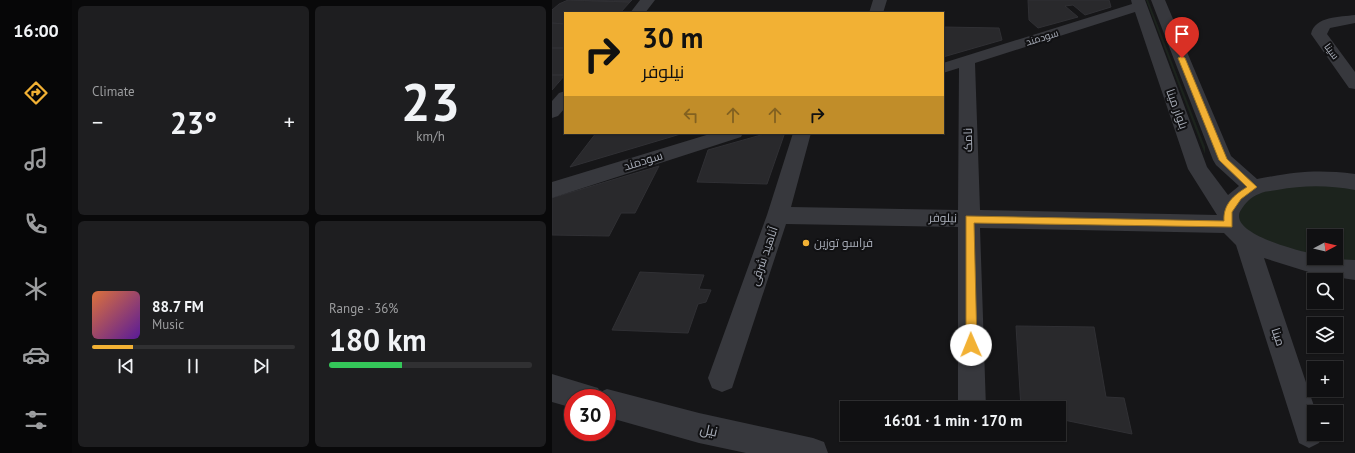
<!DOCTYPE html>
<meta charset="utf-8">
<style>
:root{--surface:#101012;--page:#1e1e20;--text:#f1f3f6;--muted:#9c9d9f;--line:#303032;--accent:#f2b134}
body{margin:0;font-family:"PT Sans",Cairo,sans-serif;background:var(--page);color:var(--text);height:100vh;display:flex;flex-direction:column;font-size:15px;white-space:nowrap}
*{box-sizing:border-box;margin:0}
p{font-size:13px;color:var(--muted)}
.icon{flex:none;width:22px;height:22px;fill:none;stroke:currentColor;stroke-width:2;stroke-linecap:round;stroke-linejoin:round}
.map{position:relative;flex:1;overflow:hidden}
.sheet{display:flex;flex-direction:column;gap:6px;padding:6px;background:#09090a;width:480px}
.sheet>*{flex:none}
.banner{position:absolute;left:12px;top:12px;width:380px;height:122px;border-radius:0px;box-shadow:0 1px 3px #0004,0 0 0 1px var(--line);background:#f2b134;color:#111;overflow:hidden}
.needle{width:26px;rotate:83deg}
.fabs{position:absolute;left:755px;top:229px;display:grid;gap:8px}
.fabs a{display:grid;place-items:center;width:36px;height:36px;border-radius:0px;background:var(--surface);box-shadow:0 1px 3px #0004,0 0 0 1px var(--line);font-size:20px}
.speed{position:absolute;left:12px;top:389px;display:flex;gap:8px;font-size:20px;font-weight:700;text-align:center}
.speed>*{display:grid;place-content:center;width:52px;height:52px;border-radius:50%;background:var(--surface);box-shadow:0 1px 3px #0004,0 0 0 1px var(--line);line-height:1}
.speed .limit{border:6px solid #d22;background:#fff;color:#111}
.pin{position:absolute;display:grid;place-items:center;width:34px;height:34px;color:#fff;margin:-41px -17px;border-radius:50% 50% 50% 0;rotate:-45deg;box-shadow:0 0 4px #0007}
.pin .icon{rotate:45deg}
.me{position:absolute;width:44px;margin:-22px;rotate:359deg;stroke-linejoin:round;filter:drop-shadow(0 0 3px #0008)}
.turn{display:flex;align-items:center;gap:14px;height:84px;padding:0 12px;font-size:18px}
.turn .icon{width:52px;height:52px;stroke-width:2.5}
.turn b{display:block;font-size:28px;line-height:34px}
.lanes{display:flex;align-items:center;height:38px;padding:0 12px;background:#0003;justify-content:center;gap:20px;direction:ltr}
.lanes .off{opacity:.35}
.big{font-size:30px;font-weight:700;line-height:1.1}
.sheet .tile{flex:1;display:flex;flex-direction:column;justify-content:center;gap:6px;min-width:0;padding:0 14px;border-radius:6px;background:var(--page)}
.sheet .dial{align-items:center;gap:0}
.dial b{font-size:52px;line-height:1}
.song{display:flex;align-items:center;gap:12px}
.cover{width:48px;height:48px;border-radius:6px;background:linear-gradient(135deg,hsl(20 70% 55%),hsl(270 70% 35%))}
.played{height:4px;border-radius:2px;background:linear-gradient(90deg,var(--accent) 20%,var(--line) 20%)}
.keys{display:flex;justify-content:space-around;direction:ltr}
.heat{display:flex;justify-content:space-between;align-items:center;font-size:22px;direction:ltr}
.charge{height:6px;border-radius:3px;background:linear-gradient(90deg,#34c759 36%,var(--line) 0)}
.sheet .tiles{flex:1;display:grid;gap:6px;grid-template-columns:repeat(2,1fr)}
.trip{position:absolute;left:288px;top:401px;width:226px;height:40px;border-radius:0px;background:var(--surface);box-shadow:0 1px 3px #0004,0 0 0 1px var(--line);font-weight:700;line-height:40px;text-align:center}
main{display:flex;flex:1;min-height:0}
.menu{display:flex;flex-direction:column;width:72px;justify-content:space-around;align-items:center;background:#060607;color:var(--muted)}
.menu .icon{width:28px;height:28px}
.menu .current{color:var(--accent)}
.menu b{font-size:18px;color:var(--text)}
.map>svg:first-child{display:block}
.green{fill:#1c231d}
.building{fill:#29292c;stroke:#303034}
.lines{fill:none;stroke-linecap:round;stroke-linejoin:round}
.street{fill:#37383d;fill-rule:evenodd}
.route{fill:#f2b134;stroke:#9d7322}
.poi-dot{fill:#f2b134;stroke:#111113;stroke-width:1.5}
.labels{text-anchor:middle;stroke-width:4;stroke-linejoin:round;paint-order:stroke}
.far-street-label{font-size:10px;fill:#a8adb8;stroke:#111113}
.street-label{font-size:12px;fill:#a8adb8;stroke:#111113}
.poi-label{font-size:12px;fill:#a8adb8;stroke:#111113;text-anchor:start}
.near-street-label{font-size:14px;fill:#a8adb8;stroke:#111113}
</style>
<main>
<nav class="menu">
<b>16:00</b>
<svg class="icon current" aria-label="directions" viewBox="0 0 24 24"><path d="M12 3l9 9-9 9-9-9zM9 14v-3h6M13 9l2 2-2 2"/></svg>
<svg class="icon" aria-label="music" viewBox="0 0 24 24"><path d="M9 18V5l10-2v13"/><circle cx="6" cy="18" r="3"/><circle cx="16" cy="16" r="3"/></svg>
<svg class="icon" aria-label="phone" viewBox="0 0 24 24"><path d="M5 4h4l2 5-3 2q2 4 5 5l2-3 5 2v4C11 20 4 13 5 4z"/></svg>
<svg class="icon" aria-label="climate" viewBox="0 0 24 24"><path d="M12 3v18M4 7l16 10M4 17L20 7"/></svg>
<svg class="icon" aria-label="car" viewBox="0 0 24 24"><path d="M5 17H2v-5l4-1 3-4h7l3 4 3 1v5h-3M9 17h6M6 11h13"/><circle cx="7" cy="17" r="2"/><circle cx="17" cy="17" r="2"/></svg>
<svg class="icon" aria-label="filters" viewBox="0 0 24 24"><path d="M4 7h16M4 17h16"/><circle cx="9" cy="7" r="2"/><circle cx="15" cy="17" r="2"/></svg>
</nav>
<section class="sheet">
<div class="tiles">
<div class="tile"><p>Climate</p>
<div class="heat"><a>−</a><b class="big">23°</b><a>+</a></div>
</div>
<div class="tile dial"><b>23</b><p>km/h</p></div>
<div class="tile">
<div class="song"><i class="cover"></i><div><b>88.7 FM</b><p>Music</p></div></div>
<div class="played"></div>
<div class="keys"><svg class="icon" aria-label="previous" viewBox="0 0 24 24"><path d="M18 5L8 12l10 7zM5 5v14"/></svg><svg class="icon" aria-label="pause" viewBox="0 0 24 24"><path d="M8 5v14M16 5v14"/></svg><svg class="icon" aria-label="next" viewBox="0 0 24 24"><path d="M6 5l10 7-10 7zM19 5v14"/></svg></div>
</div>
<div class="tile"><p>Range · 36%</p><b class="big">180 km</b><div class="charge"></div></div>
</div>
</section>
<div class="map">
<svg width="803" height="453" viewBox="0 0 803 453">
<rect width="100%" height="100%" fill="#161618"/>
<path class="green" d="M594,0H596L653,147V154Z
M754,183L803,188V265L762,258H784V236H762V258L724,248L686,224C686,189 727,189 754,183Z"/>
<path class="building" d="M15,0H80L78,2Z
M16,0L78,2L68,13H13V24L0,23V10L7,4Z
M476,0H557L559,7L533,15L521,5L513,6L526,17L486,28L477,20Z
M0,23L13,24V48H0Z
M391,27L447,28L450,40L391,57Z
M0,48H13V75H0Z
M0,75H13L0,90Z
M44,133H132L18,167Z
M216,133H230L232,135L215,184L145,182L156,150Z
M107,166L83,213H69L57,236L0,235V198Z
M88,272L152,275L147,289L159,290L154,302L146,304L136,333L60,330Z
M464,326L542,327L554,397L572,398L580,434L507,419V408H469Z"/>
<g class="lines">
<path class="street" d="M88,0H103L93,13H78Z
M321,0H335L331,13H317Z
M579,0H593L655,167L676,195L687,186L664,165L661,160L599,0H613L679,156L705,179C743,172 764,169 803,174V190C776,185 752,185 725,190C719,191 712,191 707,194C699,197 693,203 689,210C674,233 748,251 762,254V258L803,260V280L763,274L712,258L764,412H762V434H771L767,443L757,448L747,443L684,245L672,233L428,228L434,408H406V227L234,224L180,388L170,392L160,388L156,378L215,215L241,133H259L239,207L406,210L407,68L391,73V63L580,4ZM583,12L636,169L665,215L428,210L423,63Z
M803,15V23L778,28L775,34L803,72V89L797,88L759,34C763,16 788,17 803,15Z
M13,91V108L6,116L0,118V101L7,93Z
M161,133H191L189,137L0,198V182Z
M0,374L46,388L48,392L55,389L147,413L261,438L272,442L276,453H194L147,443L55,417V398H21V408L0,402Z"/>
</g>
<path class="route" d="M630,56L633,58L675,159L705,187L689,199L680,212V227L422,223L425,345L423,349L419,350L415,349L414,345V216L672,221C671,204 682,195 695,187L667,160L626,58Z"/>
<circle class="poi-dot" cx="254" cy="243" r="4"/>
<g class="labels">
<g class="far-street-label">
<text transform="translate(490 37) rotate(-17)" y="4">سودمند</text>
<text transform="translate(780 51) rotate(54)" y="4">سینا</text>
</g>
<g class="street-label">
<text transform="translate(625 109) rotate(70)" y="4">بلوار مینا</text>
<text transform="translate(416 140) rotate(-91)" y="4">نامک</text>
<text transform="translate(91 161) rotate(-17)" y="4">سودمند</text>
<text transform="translate(391 218) rotate(1)" y="4">نیلوفر</text>
<text transform="translate(212 256) rotate(-71)" y="4">آناهید شرقی</text>
<text transform="translate(726 337) rotate(72)" y="4">مینا</text>
</g>
<g class="poi-label">
<text x="262" y="247">فراسو توزین</text>
</g>
<g class="near-street-label">
<text transform="translate(157 430) rotate(13)" y="5">نیل</text>
</g>
</g>
</svg>
<div class="fabs">
<a><svg class="needle" viewBox="-14 -14 28 28"><path d="M0-13l5 13h-10z" fill="#e53935"/><path d="M0 13l5-13h-10z" fill="#9c9d9f"/></svg></a>
<a><svg class="icon" aria-label="search" viewBox="0 0 24 24"><circle cx="10" cy="10" r="6"/><path d="M15 15l6 6"/></svg></a>
<a><svg class="icon" aria-label="layers" viewBox="0 0 24 24"><path d="M12 4l9 5-9 5-9-5zM3 14l9 5 9-5"/></svg></a>
<a>+</a>
<a>−</a>
</div>
<div class="speed"><div class="limit">30</div></div>
<div class="pin" style="left:630px;top:58px;background:#d93025"><svg class="icon" aria-label="arrive" viewBox="0 0 24 24"><path d="M6 21V4h12l-3 4 3 4H6"/></svg></div>
<svg class="me" style="left:419px;top:345px" viewBox="-20 -20 40 40"><circle r="19" fill="#fff"/><path d="M0-13L10 11 0 6-10 11z" fill="#f2b134"/></svg>
<div class="trip">16:01 · 1 min · 170 m</div>
<div class="banner">
<div class="turn"><svg class="icon" aria-label="right" viewBox="0 0 24 24"><path d="M7 20v-9h11M14 6l5 5-5 5"/></svg><div><b>30 m</b>نیلوفر</div></div>
<div class="lanes"><svg class="icon off" aria-label="left" viewBox="0 0 24 24"><path d="M17 20v-9H6M10 6l-5 5 5 5"/></svg><svg class="icon off" aria-label="ahead" viewBox="0 0 24 24"><path d="M12 20V5M6 11l6-6 6 6"/></svg><svg class="icon off" aria-label="ahead" viewBox="0 0 24 24"><path d="M12 20V5M6 11l6-6 6 6"/></svg><svg class="icon" aria-label="right" viewBox="0 0 24 24"><path d="M7 20v-9h11M14 6l5 5-5 5"/></svg></div>
</div>
</div>
</main>
